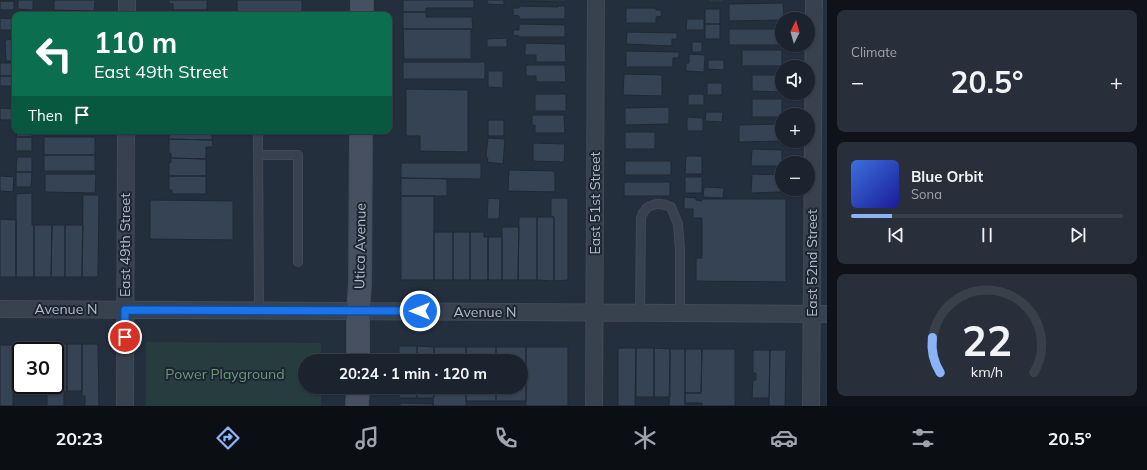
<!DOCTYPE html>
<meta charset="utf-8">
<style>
:root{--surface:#1b232e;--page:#282f3a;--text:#f1f3f6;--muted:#a0a4aa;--line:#39404a;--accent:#8ab4f8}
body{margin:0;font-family:Mulish,sans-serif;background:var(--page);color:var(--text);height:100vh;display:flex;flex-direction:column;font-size:15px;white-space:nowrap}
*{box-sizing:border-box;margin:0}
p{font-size:13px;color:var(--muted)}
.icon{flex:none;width:22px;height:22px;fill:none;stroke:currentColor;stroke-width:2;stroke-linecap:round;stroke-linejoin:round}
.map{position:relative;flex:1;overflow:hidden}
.panel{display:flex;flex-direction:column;gap:10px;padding:10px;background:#0f1319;width:320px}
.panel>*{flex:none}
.hud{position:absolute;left:12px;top:12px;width:380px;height:122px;border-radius:8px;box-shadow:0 1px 3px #0004,0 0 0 1px var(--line);background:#0b6e4f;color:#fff;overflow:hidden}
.needle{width:26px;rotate:5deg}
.controls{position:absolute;left:775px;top:12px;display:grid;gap:8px}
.controls a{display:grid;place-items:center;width:40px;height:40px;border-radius:50%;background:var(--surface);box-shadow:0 1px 3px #0004,0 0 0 1px var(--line);font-size:20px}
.speed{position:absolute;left:12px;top:342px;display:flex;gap:8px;font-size:20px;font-weight:700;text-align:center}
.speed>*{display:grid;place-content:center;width:52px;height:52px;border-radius:50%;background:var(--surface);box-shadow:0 1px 3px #0004,0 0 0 1px var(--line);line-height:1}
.speed .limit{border:2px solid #111;border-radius:6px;background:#fff;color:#111}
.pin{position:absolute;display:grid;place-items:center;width:34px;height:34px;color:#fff;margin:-17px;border:2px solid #fff;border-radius:50%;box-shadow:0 1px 4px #0007}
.me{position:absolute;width:44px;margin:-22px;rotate:270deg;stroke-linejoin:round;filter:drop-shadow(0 0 3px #0008)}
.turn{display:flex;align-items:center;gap:14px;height:84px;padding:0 16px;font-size:18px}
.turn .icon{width:52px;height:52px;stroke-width:2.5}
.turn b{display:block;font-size:28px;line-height:34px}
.then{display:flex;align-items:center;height:38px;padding:0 16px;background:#0003;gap:8px;font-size:15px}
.big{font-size:30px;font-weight:700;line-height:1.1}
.panel .tile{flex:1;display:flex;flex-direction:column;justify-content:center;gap:6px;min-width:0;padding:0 14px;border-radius:8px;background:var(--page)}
.panel .dial{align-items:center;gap:0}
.dial svg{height:104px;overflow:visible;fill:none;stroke:var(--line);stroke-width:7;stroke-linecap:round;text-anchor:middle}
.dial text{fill:var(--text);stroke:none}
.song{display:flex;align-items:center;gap:12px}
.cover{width:48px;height:48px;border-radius:6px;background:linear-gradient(135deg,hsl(220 70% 55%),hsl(240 70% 35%))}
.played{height:4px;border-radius:2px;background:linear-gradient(90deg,var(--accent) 15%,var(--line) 15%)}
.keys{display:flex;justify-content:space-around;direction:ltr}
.heat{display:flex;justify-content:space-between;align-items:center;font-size:22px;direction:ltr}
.trip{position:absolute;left:298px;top:354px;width:230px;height:40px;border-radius:20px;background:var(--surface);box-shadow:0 1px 3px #0004,0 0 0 1px var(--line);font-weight:700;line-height:40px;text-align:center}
.dock{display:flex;height:64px;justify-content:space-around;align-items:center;background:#0b0e12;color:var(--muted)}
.dock .icon{width:28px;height:28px}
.dock .on{color:var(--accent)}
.dock b{font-size:18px;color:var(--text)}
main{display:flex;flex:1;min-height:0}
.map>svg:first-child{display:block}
.green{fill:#263c3f}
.building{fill:#364354;stroke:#1f2835}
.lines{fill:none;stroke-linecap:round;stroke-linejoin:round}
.service-casing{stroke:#414a57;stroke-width:10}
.minor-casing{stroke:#414a57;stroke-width:18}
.secondary-casing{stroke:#414a57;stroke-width:24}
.service{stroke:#38414e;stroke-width:8}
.minor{stroke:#38414e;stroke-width:16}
.secondary{stroke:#465061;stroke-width:22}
.route-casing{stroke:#114b97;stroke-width:10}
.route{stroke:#1a73e8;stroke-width:7}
.labels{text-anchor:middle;stroke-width:4;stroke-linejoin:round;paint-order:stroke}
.street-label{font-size:14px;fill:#b4bcc9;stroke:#1d2633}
.park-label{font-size:14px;fill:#6b9a76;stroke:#1d2633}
</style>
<main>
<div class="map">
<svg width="827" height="406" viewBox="0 0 827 406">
<rect width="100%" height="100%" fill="#242f3e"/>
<path class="green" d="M146,342L321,343V361H305V387H321V406H146Z"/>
<path class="building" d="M0,0H14V1H0Z
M18,0H33V10L18,9Z
M54,0H95L94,11L54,10Z
M169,0H207V10H173V4H169Z
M237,0H302V15H237Z
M403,0H474V8H426V12H403Z
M487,0H504V5L487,4Z
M521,0H566V2L521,1Z
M708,0H724V2H708Z
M0,1H14V10H0Z
M783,3L784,19L782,20L729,21V4Z
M519,6L558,7V6H565V19H519V16L513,15V8H519Z
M626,8H656V10H661L662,16L656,17V23H626Z
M705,9H720V24H705Z
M173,10H207V15H173Z
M403,12H426V17H472L473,29H403Z
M48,13L86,14V15H48Z
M0,18L15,19V30H0Z
M687,19H704V30H686Z
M519,24L565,25V37H519V36L513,35V30H519Z
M705,24H720V39H705Z
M403,29H471V59H404Z
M729,29H782V45H729Z
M627,32L677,33V39H672V46L626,44Z
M507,38V47H487V39Z
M15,39V61H6L5,40Z
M692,42H702V52H692Z
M525,43L565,44L566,62H536V55H525Z
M742,50H782V66H742Z
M626,51L679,52V58H673V67H626Z
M689,54L705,55L704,72L686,71V63H689Z
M708,60H724V70L708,69Z
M403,62H485V79H403Z
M0,63H12V76H0Z
M526,65H565L566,82H536V76H526Z
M488,71H503V88L488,87Z
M624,74L662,75V96L623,95Z
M752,75H782V92L752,91Z
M0,76H12V86H0Z
M707,83H722V95H707Z
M406,89L468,90V152L420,151V136H406Z
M535,94H566V111H535Z
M688,94H704V105H688Z
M752,99H782V117H752Z
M669,107V124L625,125V108Z
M0,108L15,109L14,120H0Z
M706,112H723L722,122L705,121Z
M532,115H564L565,133H535V125H532Z
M687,117L703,118V131H687Z
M488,120H504V136H488Z
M782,124V141L739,142V125Z
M17,131H32V137H16Z
M44,131H95V133L44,134Z
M169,131H207V132H212V140L169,139Z
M625,132H655V149H625Z
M16,137H32V151H16Z
M44,137H95V155H44Z
M488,138L505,139L503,164L487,162L488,158L486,157Z
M169,139L212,140L213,147H206V159L171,158V153L169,154Z
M533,143L565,144L564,162L533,161Z
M752,149L782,150V166H751Z
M44,155H95V171H44Z
M686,156H702V174H685Z
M17,157H32V172H16Z
M171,158L206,159V176H169V162L171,163Z
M625,161H671V175H625Z
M401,163H481V179L401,178Z
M509,170L555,171V192L508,191Z
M16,172H32L31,187H16Z
M45,174H96L95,193L45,192Z
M752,174L781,175V192L751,193Z
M0,176L14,177L13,192L0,191Z
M169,176H206V194H172V190H169Z
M685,177H702V193H685Z
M401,178L447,179V196H401Z
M624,182H670V196H624Z
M704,187L724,188L723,198L703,197Z
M32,193V225H34V277H16V194Z
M83,195H99L98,277H82Z
M401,196H434V280H401Z
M684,197L696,198V200L702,201V199H786V282L696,281V258H702V218H693V209H684Z
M488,198L500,199L499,219H487Z
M551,198H568V280L554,281V217H551Z
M150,200L233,201V240L150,239Z
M519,217H537V280H518Z
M537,217H554V281L537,280Z
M0,219L16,220V277H0Z
M34,225H52L51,277H34Z
M52,225H65V277H51Z
M65,225H83L82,277H65Z
M502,227H519L518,280H502Z
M434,232H453V280H434Z
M453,232H470V280H453Z
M470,232H484V237H488V280H470Z
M488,237H502V280H488Z
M31,344L32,351H21V385H32V391H14V345Z
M31,344H47V351H32Z
M47,344H67V391L64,392V406H47V385H55V351H47Z
M67,344H82V391H67Z
M82,344H98L99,406H85V396H82Z
M0,345H14L13,406H0Z
M399,346H417V361H399Z
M417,346L434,347V361H417Z
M434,347H466V361H434Z
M466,347H496V361H466Z
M496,347H526V401H496V387H521V361H496Z
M526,347H568V406H526Z
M618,348H636L635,406H618Z
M636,348H654V397H636Z
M654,348L670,349V397H654Z
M670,349H685V406H669Z
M685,349H702L701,393H685Z
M702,349H735V406H702V403H685V393H701Z
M753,350H770L769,398H752L753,380H756V373H753Z
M770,350H786L785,406H769Z
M32,385H47V391H32Z
M399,387H417V398H399Z
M417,387H434V398H417Z
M434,387H466V406H433Z
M466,387H496V401H466Z
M400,403L433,404V406H400Z"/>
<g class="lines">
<g class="service-casing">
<path id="service" d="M258,131L259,311
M258,155H298V262
M640,313L641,218C645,204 658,201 671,207L678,224L680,250V313"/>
</g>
<g class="minor-casing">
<path id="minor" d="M127,15V0
M0,309L827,314
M125,406L126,131
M594,406L596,0
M811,406L814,0"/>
</g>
<g class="secondary-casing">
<path id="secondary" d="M362,15V0
M358,361V311L360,284L361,131
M357,406L358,387"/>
</g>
<use href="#service" class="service"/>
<use href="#minor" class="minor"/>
<use href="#secondary" class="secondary"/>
</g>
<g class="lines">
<g class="route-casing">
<path id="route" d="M125,337V310L420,311"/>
</g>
<use href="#route" class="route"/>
</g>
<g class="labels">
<g class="street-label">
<text transform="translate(595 203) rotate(-90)" y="5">East 51st Street</text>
<text transform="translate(125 245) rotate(-90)" y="5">East 49th Street</text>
<text transform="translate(360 246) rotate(-89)" y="5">Utica Avenue</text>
<text transform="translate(812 263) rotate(-90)" y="5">East 52nd Street</text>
<text x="66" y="314">Avenue N</text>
<text x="485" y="317">Avenue N</text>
</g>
<g class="park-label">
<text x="225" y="379">Power Playground</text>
</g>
</g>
</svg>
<div class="controls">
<a><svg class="needle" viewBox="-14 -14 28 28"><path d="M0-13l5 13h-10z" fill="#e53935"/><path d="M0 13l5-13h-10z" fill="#a0a4aa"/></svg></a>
<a><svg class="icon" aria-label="sound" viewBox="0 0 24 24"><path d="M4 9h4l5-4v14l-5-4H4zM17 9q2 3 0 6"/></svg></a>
<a>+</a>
<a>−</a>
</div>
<div class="speed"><div class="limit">30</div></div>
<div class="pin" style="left:125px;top:337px;background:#d93025"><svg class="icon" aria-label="arrive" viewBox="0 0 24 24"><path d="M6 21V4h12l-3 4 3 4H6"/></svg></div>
<svg class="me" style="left:420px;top:311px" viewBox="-20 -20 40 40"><circle r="17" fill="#1a73e8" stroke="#fff" stroke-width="3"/><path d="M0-11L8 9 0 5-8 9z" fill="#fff"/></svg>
<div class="trip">20:24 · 1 min · 120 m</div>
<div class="hud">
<div class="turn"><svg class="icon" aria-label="left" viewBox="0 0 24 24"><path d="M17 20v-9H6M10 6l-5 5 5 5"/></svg><div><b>110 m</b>East 49th Street</div></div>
<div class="then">Then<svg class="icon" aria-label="arrive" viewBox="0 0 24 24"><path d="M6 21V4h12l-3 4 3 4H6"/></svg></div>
</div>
</div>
<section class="panel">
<div class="tile"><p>Climate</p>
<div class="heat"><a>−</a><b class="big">20.5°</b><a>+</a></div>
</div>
<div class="tile">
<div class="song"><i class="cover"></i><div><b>Blue Orbit</b><p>Sona</p></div></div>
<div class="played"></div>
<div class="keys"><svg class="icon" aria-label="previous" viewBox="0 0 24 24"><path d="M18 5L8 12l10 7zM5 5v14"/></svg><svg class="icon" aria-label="pause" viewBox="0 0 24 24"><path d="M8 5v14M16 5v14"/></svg><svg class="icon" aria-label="next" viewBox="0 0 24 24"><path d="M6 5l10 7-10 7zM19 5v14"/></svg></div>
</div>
<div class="tile dial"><svg viewBox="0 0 100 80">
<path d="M14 69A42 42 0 1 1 86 69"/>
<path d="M14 69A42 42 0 0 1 8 42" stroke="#8ab4f8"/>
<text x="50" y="56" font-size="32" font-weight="700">22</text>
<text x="50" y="72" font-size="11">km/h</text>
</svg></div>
</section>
</main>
<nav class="dock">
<b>20:23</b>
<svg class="icon on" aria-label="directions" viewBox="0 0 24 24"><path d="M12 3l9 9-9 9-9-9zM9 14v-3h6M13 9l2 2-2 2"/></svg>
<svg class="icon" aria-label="music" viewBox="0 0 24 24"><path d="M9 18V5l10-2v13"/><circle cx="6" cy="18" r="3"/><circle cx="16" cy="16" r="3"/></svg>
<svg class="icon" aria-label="phone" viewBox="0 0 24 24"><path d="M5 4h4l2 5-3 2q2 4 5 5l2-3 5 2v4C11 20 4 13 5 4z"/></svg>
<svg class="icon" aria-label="climate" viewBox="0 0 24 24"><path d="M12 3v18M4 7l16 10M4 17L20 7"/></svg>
<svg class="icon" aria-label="car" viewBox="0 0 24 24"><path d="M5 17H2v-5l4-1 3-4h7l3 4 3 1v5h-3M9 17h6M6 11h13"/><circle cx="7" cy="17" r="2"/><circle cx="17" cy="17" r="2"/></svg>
<svg class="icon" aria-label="filters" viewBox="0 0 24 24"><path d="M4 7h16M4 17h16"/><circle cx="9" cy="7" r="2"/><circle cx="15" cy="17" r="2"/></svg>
<b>20.5°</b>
</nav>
